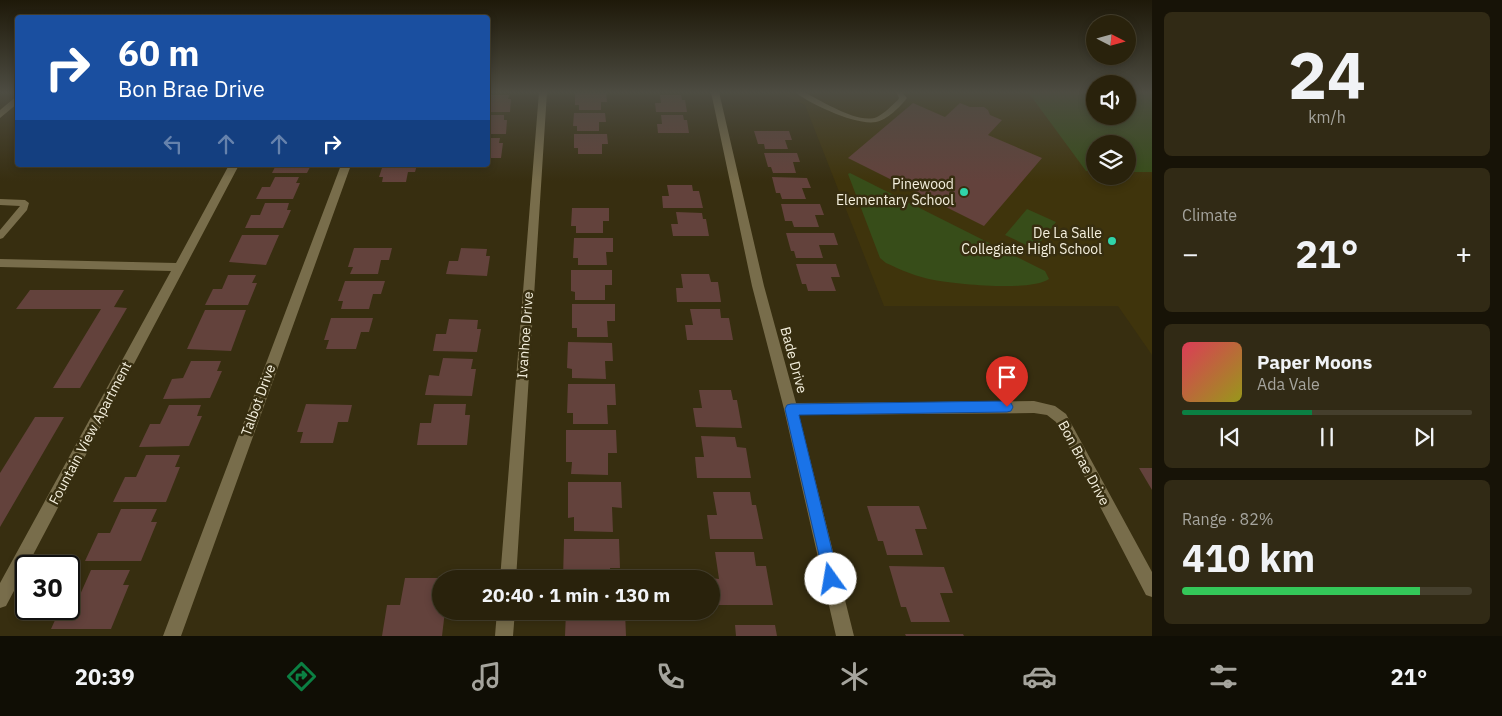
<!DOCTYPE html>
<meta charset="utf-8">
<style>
:root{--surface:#29220c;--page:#312a15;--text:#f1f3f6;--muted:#a5a49d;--line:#453f2d;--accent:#0b8043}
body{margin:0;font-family:"IBM Plex Sans",sans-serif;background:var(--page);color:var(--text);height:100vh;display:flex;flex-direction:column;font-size:19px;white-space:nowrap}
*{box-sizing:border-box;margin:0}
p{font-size:16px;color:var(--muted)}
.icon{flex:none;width:28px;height:28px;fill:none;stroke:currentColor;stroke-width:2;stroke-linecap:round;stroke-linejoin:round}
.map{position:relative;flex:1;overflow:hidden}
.drawer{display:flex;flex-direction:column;gap:12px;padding:12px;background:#171307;width:350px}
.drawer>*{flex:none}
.banner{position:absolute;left:15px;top:15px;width:475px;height:152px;border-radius:5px;box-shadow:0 2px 8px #0003,0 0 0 1px var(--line);background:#1a4fa0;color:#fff;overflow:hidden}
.needle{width:32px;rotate:96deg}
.fabs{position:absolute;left:1086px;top:15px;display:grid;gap:10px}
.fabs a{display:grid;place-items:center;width:50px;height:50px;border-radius:50%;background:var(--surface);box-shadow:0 2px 8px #0003,0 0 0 1px var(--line);font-size:25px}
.speed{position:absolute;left:15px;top:555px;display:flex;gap:10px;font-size:25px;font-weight:700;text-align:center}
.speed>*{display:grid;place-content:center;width:65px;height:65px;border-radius:50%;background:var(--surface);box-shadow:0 2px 8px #0003,0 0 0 1px var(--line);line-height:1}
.speed .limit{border:2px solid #111;border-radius:8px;background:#fff;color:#111}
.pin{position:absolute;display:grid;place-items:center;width:42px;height:42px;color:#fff;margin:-51px -21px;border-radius:50% 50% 50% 0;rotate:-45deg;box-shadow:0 0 5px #0007}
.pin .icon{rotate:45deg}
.me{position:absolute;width:55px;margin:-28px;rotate:347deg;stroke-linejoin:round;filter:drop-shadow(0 0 4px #0008)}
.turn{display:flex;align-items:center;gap:18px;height:105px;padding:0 20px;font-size:22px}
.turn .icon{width:65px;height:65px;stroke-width:2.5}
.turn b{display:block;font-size:35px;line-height:42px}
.lanes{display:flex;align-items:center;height:48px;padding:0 20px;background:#0003;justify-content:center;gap:25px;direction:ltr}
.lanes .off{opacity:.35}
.big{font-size:38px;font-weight:800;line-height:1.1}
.drawer .card{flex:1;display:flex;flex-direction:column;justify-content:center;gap:8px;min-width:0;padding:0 18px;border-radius:8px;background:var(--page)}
.drawer .dial{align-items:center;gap:0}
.dial b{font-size:65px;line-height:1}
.song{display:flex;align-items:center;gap:15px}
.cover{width:60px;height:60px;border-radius:8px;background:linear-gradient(135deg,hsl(350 70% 55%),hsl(60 70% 35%))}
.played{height:5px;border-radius:2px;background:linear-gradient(90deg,var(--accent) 45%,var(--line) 45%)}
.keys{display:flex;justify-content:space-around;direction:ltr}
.heat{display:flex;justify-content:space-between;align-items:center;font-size:28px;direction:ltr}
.charge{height:8px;border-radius:4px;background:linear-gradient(90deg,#34c759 82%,var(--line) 0)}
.trip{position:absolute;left:432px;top:570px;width:288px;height:50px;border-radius:25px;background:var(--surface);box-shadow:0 2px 8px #0003,0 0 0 1px var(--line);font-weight:800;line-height:50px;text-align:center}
.dock{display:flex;height:80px;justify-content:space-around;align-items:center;background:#100e05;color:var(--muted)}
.dock .icon{width:35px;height:35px}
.dock .current{color:var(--accent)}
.dock b{font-size:22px;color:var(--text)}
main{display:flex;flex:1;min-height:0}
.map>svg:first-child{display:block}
.built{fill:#3f340c;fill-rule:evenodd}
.green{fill:#374d19}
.building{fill:#63423c}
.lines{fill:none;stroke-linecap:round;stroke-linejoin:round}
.lane{fill:#786d4b;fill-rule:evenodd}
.street{fill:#786d4b;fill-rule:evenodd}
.route{fill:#1a73e8;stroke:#114b97}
.poi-dot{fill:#30d4a9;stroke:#372e10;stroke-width:2}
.labels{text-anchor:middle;stroke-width:5;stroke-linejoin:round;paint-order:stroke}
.poi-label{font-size:14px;fill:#f5f0de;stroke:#372e10;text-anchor:end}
.street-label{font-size:14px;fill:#f5f0de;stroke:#372e10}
</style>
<main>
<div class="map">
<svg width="1152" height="636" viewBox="0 0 1152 636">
<rect width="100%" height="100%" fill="#372e10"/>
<path class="built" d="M777,92H1095V116H1128V92H1152V355L1118,306H884L805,105ZM1095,144H1128V176H1095Z"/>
<path class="green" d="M1028,92H1095V116H1128V92H1152V172H1128V144H1095V171H1086Z
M850,173L1045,271L1049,279C1030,292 957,284 934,280C917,277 901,270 886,263L880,258L848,174Z
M1027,209L1056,222L1035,249L1005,235Z"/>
<path class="building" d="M575,93H606L607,102H601V110H579V105H575Z
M488,95H509L508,99H511L510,112H488Z
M660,95H681L682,100H685L687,112H656L655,103H661Z
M913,103L945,117L960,103L970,107H984L988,110L990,115L1002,120L988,135L1042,158L984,226L848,158Z
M574,113H605L606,122H599V131H577V126H573Z
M488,115H504V120H507L506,134H488Z
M661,115H683L684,120H687L689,133H658L657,124H662Z
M754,131H789L792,140H785L788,149H765L764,144H758Z
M574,134H607L608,144H602V154H578V148H574Z
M488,138H500L499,143H503L501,158H488Z
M764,153H797L800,162H793L796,173H773L771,167H768Z
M276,165H311L307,173H272Z
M383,165H417L415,172H408L406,182H382L383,177H379Z
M275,177H299L296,183H300L293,199H256L262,187H270Z
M772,177L807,178L811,188H802L806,199H782L780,193H776Z
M667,185H692L693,191H699L703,208H663L662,196H669Z
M265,203H289L287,210H291L283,228H245L251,215H260Z
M781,204H820L824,215H815L819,227H794L792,221H785Z
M572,208H609V221H603V233H576V226H571Z
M676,212L702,213L703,219H706L709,236H673L671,224H678Z
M786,233H834L838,245H819L823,258H796L794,251H791Z
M242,235H279L266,265L229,262Z
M574,238H613V252H606L607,265H578V258H573Z
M354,248H392L389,260H381L378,274H350L353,267H348Z
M461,248L487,249L486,256H490L487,276L446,274L449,261H458Z
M796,264H836L840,277H831L836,291H808L806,284H802Z
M571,270H612V285H605V300H575V292L571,291Z
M681,274H709L711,282H718L721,302H677L676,288H683Z
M228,275H256L252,283H257L248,305H205L213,289H222Z
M345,281H385L381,294H373L369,309H341L343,301H338Z
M30,290H124L114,307L127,308L80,388H53L101,309H16Z
M572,304H615V321H607L608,337H577V328H572Z
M690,309H720L721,318H729L733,340H687L685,325H693Z
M205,310H246L231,351L187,349Z
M331,318H373L369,332H361L356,349H326L329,340H324Z
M449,319L478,320L477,329H481L477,352L433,351L436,334H446Z
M568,342L612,343L613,361H605L606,379L572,378V369L567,368Z
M443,358L473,359L471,369H476L472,396L425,395L429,375L439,376Z
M191,361H221L217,371H222L210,398L163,399L172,379L183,378Z
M568,384H615L616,405H607L608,424H573V413H567Z
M699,390H731L733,400H737L742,428L696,427L693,408H702Z
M306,404L352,405L348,422H338L333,443H300L303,432H297Z
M434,404H466L465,415H470L467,445H417L420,423H431Z
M169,405H201L197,416H202L189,446L139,447L150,424H160Z
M35,417H64L0,527V473Z
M566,430H616L617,453H608V475L571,474L572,462H566Z
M701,436L735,437L737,447L746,448L751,478H697L695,457H704Z
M146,455H180L175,467H180L166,502H113L125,477H136Z
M1139,468H1152V490Z
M568,482H621L622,508L612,507L613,532L574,531V517L568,518Z
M713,492H750L752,505H756L763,539H710L707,515H717Z
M867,506H919L927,529H915L923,555H887L883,541H878Z
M121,509H157L151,522H157L141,561H85L98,533H110Z
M564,539H619L620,568H610L611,579H563Z
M715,552H754L756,566H766L773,605H712L711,578L719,579Z
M889,566L944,567L953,593H940L950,622H911L906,607H901Z
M91,570H130L123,585H129L111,629H51L60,609H69V597H79Z
M405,578H441V611H445L442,636H382L387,605H400Z
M566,611H625L626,636H565Z
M735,625H775L777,636H736Z
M905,634H963L964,636H906Z"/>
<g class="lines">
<path class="lane" d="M795,92H804C820,100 859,125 877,117C885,113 892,105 898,100L899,98L896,92H902L907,98C900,107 887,120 876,122C857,126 810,104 795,92Z
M0,199L25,200L29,203L27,210L3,238L0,239V230L20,206L0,205Z"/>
<path class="street" d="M539,92H547L516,579H500Z
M711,92H719L764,286L796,403L1034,401L1055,406L1066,414L1152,572V597L1146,595L1056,422L1047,415L1034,413L799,415L854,636H836L784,409L752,286Z
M18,95V103L0,118V110Z
M229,165H239L6,606L0,608V583L171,271L0,267V259L176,263Z
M341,165H351L181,636H163Z
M497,611H515L513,636H495Z"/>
</g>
<linearGradient id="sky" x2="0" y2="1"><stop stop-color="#1e1909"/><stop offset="0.51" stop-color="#4d4c42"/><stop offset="1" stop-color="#4d4c42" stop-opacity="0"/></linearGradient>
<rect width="1152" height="181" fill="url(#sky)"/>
<path class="route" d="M1007,401L1011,403L1013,407L1011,411L1007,412L799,415L839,579L837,585L831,587L826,585L785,409L787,405L791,404Z"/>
<g class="poi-dot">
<circle cx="964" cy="192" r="5"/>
<circle cx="1112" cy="241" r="5"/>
</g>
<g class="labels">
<g class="poi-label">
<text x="954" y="189">Pinewood<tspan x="954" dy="16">Elementary School</tspan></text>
<text x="1102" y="238">De La Salle<tspan x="1102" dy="16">Collegiate High School</tspan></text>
</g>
<g class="street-label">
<text transform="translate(525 335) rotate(-86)" y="5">Ivanhoe Drive</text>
<text transform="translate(794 360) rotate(75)" y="5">Bade Drive</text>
<text transform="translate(258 400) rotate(-70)" y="5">Talbot Drive</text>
<text transform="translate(90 433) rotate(-62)" y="5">Fountain View Apartment</text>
<text transform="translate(1084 463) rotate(62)" y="5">Bon Brae Drive</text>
</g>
</g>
</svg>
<div class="fabs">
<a><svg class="needle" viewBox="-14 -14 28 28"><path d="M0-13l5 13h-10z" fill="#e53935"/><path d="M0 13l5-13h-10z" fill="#a5a49d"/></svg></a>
<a><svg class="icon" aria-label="sound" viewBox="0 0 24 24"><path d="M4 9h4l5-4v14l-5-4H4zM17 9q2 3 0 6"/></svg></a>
<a><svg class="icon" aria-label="layers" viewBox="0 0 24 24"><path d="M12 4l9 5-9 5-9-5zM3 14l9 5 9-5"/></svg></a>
</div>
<div class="speed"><div class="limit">30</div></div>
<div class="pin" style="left:1007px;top:407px;background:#d93025"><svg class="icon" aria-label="arrive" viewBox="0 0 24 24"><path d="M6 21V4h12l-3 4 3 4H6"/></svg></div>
<svg class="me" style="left:831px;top:579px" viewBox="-20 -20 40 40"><circle r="19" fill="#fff"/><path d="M0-13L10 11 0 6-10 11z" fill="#1a73e8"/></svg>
<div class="trip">20:40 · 1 min · 130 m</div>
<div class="banner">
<div class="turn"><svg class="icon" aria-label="right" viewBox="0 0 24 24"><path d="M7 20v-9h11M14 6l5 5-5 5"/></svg><div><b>60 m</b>Bon Brae Drive</div></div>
<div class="lanes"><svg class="icon off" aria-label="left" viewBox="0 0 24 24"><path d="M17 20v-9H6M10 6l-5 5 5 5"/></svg><svg class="icon off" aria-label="ahead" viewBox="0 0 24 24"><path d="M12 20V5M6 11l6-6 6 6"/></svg><svg class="icon off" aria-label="ahead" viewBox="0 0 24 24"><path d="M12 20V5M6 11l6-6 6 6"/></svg><svg class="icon" aria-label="right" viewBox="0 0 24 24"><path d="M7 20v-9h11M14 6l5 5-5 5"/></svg></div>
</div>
</div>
<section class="drawer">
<div class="card dial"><b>24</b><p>km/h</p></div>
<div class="card"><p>Climate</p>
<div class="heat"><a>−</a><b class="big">21°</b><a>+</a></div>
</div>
<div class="card">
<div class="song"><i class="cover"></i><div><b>Paper Moons</b><p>Ada Vale</p></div></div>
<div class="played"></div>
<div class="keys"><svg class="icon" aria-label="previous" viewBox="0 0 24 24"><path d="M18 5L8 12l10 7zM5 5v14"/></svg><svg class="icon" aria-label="pause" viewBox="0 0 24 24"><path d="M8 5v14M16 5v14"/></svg><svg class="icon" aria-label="next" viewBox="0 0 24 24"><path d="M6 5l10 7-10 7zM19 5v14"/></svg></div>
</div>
<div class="card"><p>Range · 82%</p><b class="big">410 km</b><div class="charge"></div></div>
</section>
</main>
<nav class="dock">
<b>20:39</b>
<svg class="icon current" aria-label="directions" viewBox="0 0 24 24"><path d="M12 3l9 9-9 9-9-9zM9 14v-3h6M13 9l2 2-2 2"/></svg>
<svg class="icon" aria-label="music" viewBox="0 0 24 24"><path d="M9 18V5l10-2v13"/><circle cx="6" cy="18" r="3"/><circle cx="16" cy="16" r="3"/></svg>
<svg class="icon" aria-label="phone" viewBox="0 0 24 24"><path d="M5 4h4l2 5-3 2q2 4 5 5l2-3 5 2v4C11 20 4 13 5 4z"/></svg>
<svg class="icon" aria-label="climate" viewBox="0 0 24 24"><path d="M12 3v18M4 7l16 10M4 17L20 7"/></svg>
<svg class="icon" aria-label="car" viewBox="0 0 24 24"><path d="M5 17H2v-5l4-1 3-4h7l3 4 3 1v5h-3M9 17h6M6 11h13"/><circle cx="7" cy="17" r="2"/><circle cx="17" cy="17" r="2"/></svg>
<svg class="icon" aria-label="filters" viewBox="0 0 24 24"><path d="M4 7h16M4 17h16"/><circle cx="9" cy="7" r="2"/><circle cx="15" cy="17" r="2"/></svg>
<b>21°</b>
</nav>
